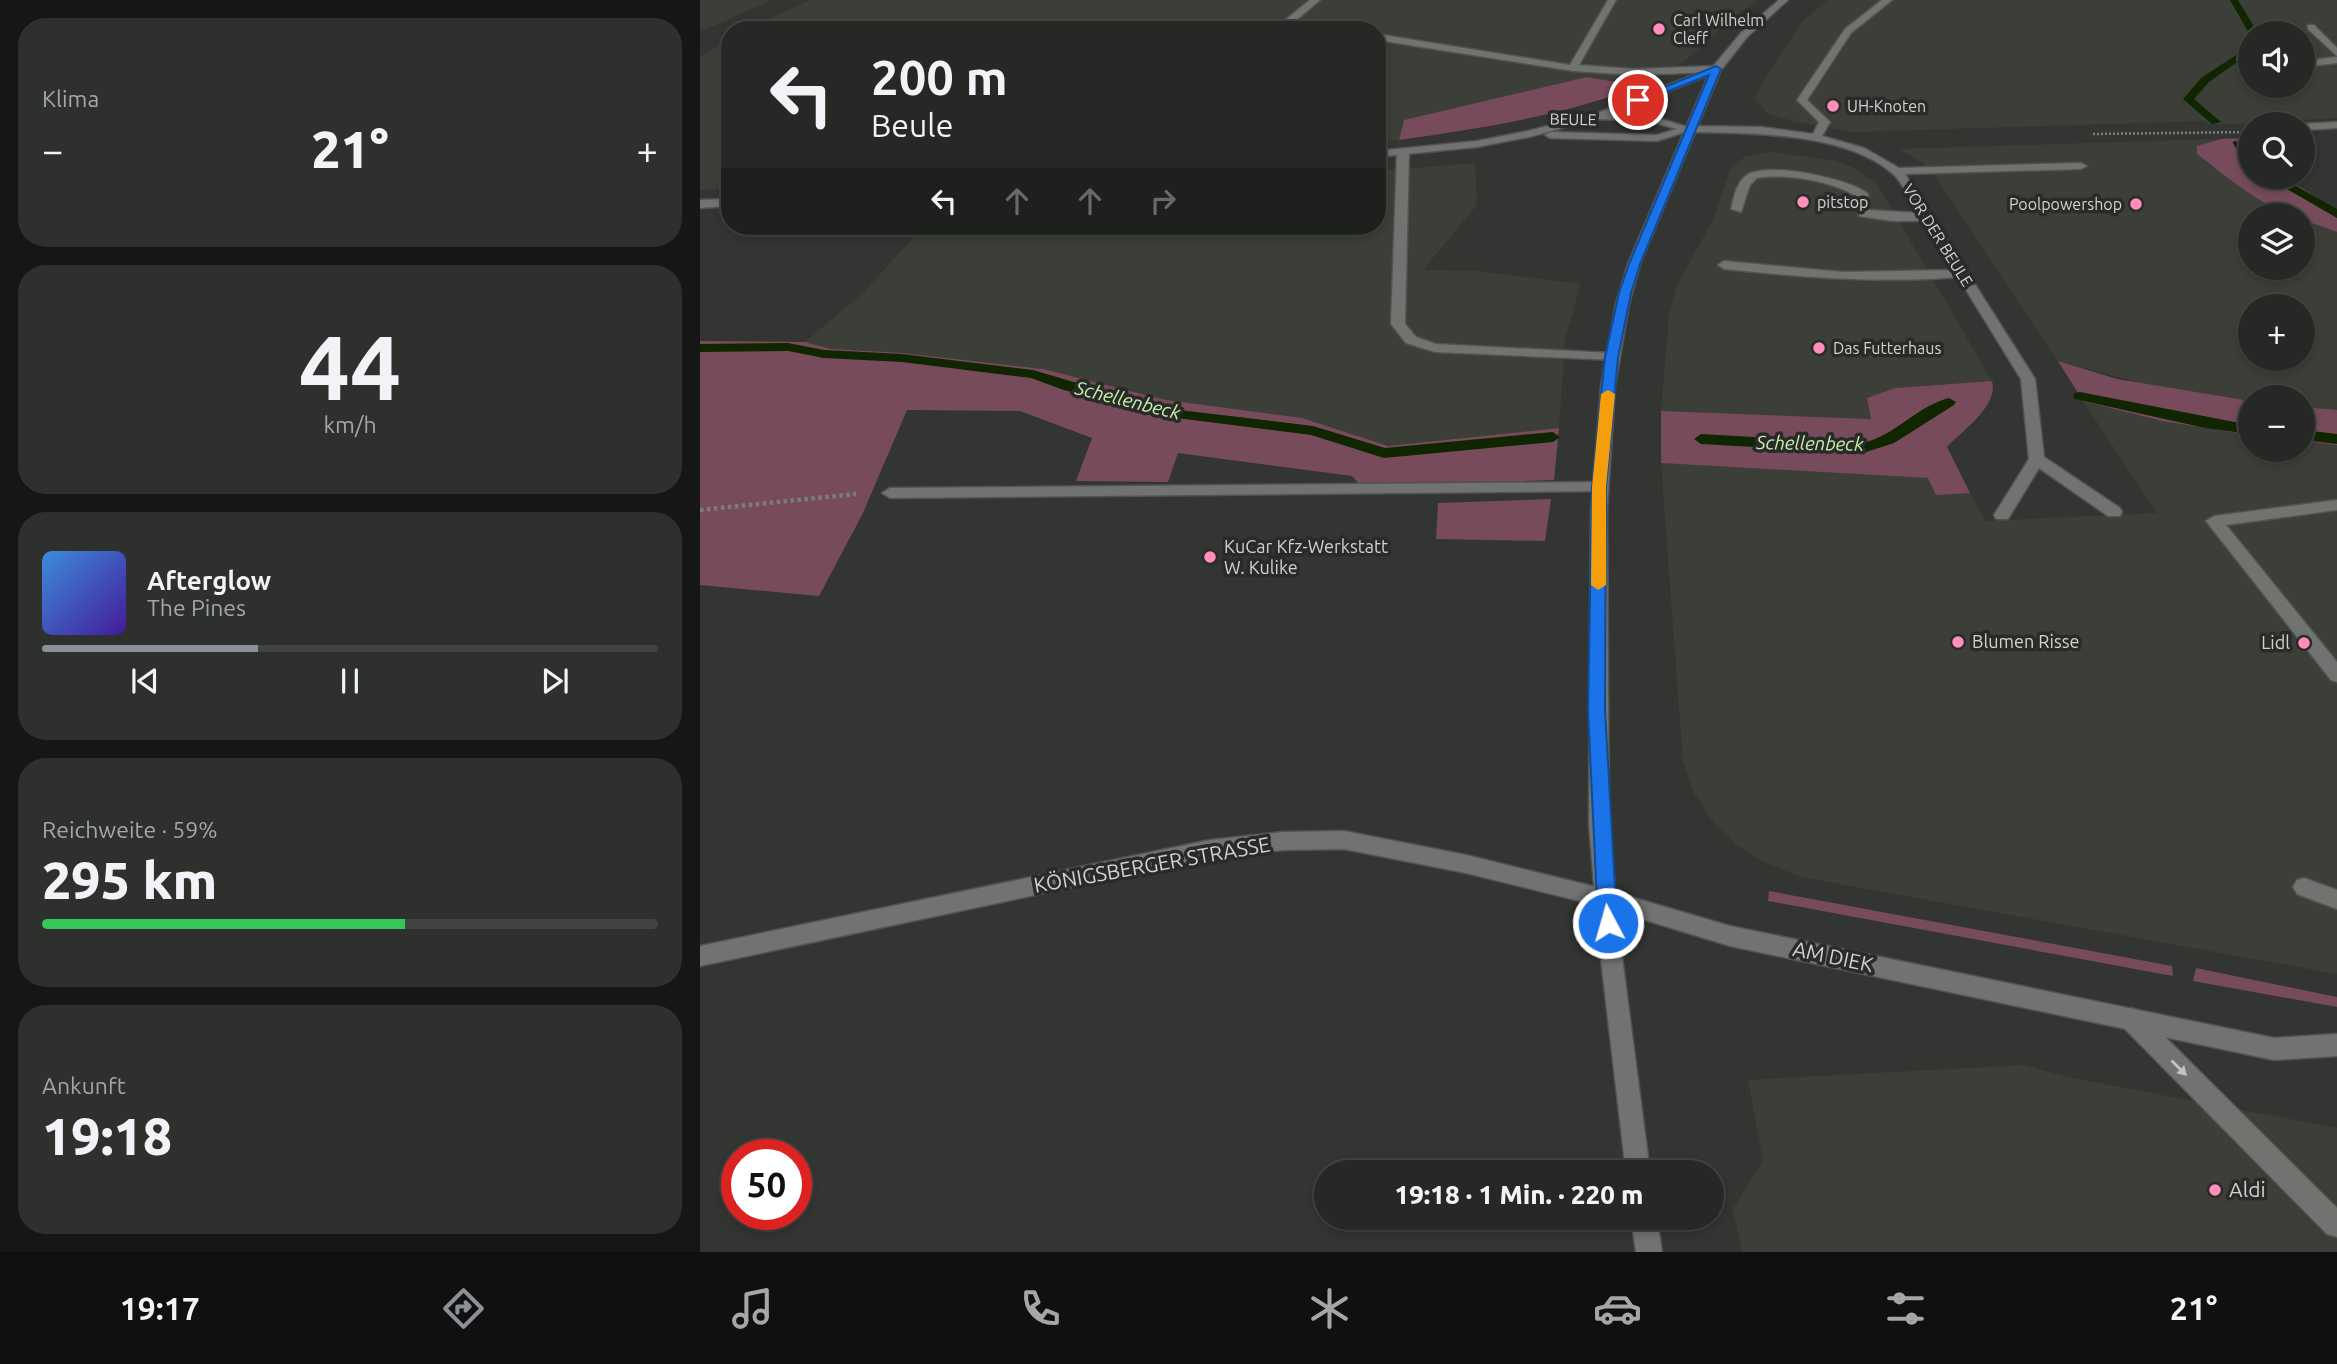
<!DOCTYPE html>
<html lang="de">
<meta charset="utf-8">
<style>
:root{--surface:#262826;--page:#2e302e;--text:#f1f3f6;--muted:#a4a6a7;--line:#424443;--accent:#8c9099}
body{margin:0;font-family:Ubuntu,sans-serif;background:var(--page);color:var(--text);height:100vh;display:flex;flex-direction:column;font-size:26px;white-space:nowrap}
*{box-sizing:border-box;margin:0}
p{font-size:23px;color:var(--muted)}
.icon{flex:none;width:38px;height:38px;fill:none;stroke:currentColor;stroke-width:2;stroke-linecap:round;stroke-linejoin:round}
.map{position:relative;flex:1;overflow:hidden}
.sheet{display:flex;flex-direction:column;gap:18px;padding:18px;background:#151615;width:700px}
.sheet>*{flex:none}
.top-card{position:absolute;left:21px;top:21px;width:665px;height:214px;border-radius:28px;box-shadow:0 4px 10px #0003,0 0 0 2px var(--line);background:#262826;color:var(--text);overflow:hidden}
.buttons{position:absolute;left:1538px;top:21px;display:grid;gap:14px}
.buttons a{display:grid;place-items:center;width:77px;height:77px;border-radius:50%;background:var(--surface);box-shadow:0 4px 10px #0003,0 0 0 2px var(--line);font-size:35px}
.speed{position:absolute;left:21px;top:1139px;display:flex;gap:14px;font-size:35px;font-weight:700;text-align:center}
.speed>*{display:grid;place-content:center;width:91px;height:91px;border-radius:50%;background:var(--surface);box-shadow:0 4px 10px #0003,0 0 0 2px var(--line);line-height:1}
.speed .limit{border:10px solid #d22;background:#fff;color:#111}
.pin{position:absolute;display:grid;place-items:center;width:60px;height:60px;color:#fff;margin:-30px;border:4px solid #fff;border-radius:50%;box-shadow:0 2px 7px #0007}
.me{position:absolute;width:77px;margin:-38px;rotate:354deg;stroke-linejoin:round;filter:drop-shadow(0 0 5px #0008)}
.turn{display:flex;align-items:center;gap:24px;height:147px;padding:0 35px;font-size:32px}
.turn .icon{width:91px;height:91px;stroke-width:2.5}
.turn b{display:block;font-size:49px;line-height:60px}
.lanes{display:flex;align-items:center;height:66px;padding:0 35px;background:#0003;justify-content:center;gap:35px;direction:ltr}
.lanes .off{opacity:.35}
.big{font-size:52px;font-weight:800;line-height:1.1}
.sheet .tile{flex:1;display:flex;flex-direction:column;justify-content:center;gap:10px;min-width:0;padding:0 24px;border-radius:28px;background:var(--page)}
.sheet .dial{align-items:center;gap:0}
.dial b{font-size:91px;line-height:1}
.song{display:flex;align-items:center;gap:21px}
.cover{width:84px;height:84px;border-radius:10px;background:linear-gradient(135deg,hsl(210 70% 55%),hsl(260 70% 35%))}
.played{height:7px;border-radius:4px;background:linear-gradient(90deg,var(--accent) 35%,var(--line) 35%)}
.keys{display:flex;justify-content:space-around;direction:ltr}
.heat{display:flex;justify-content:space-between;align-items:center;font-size:38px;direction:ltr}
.charge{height:10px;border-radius:5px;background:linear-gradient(90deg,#34c759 59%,var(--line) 0)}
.trip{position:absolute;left:614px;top:1160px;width:410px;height:70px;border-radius:35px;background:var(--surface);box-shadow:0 4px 10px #0003,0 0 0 2px var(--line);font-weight:800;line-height:70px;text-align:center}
.menu{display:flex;height:112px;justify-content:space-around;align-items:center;background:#0f100f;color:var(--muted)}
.menu .icon{width:49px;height:49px}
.menu .on{color:var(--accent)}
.menu b{font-size:32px;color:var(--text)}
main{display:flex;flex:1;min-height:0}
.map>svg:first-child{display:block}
.built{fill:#3b3f38;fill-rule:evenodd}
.green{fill:#774b5b}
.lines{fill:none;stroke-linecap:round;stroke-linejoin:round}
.stream{fill:#102600;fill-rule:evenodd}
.service-casing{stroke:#515251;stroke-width:3}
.minor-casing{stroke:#515251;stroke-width:3}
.tertiary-casing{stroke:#515251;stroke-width:3}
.secondary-casing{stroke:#515251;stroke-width:3}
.path-far1{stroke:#7b7d7b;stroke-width:2.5;stroke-dasharray:2 2;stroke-linecap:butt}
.path{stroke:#7b7d7b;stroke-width:4.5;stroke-dasharray:3.5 3.5;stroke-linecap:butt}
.service{fill:#717370;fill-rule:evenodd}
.minor{fill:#717370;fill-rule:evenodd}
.tertiary{fill:#717370;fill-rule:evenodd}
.secondary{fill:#717370;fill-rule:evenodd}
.oneway{fill:#c2c3c2}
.route{fill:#1a73e8;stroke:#114b97;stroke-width:2}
.slow{fill:#f59e0b}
.poi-dot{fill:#ff8eba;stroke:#292b28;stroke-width:2.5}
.labels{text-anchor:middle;stroke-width:7;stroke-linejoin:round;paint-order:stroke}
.far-poi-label{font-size:16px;fill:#d0d1d0;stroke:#292b28;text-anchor:start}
.far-street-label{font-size:16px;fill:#d0d1d0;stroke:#292b28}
.poi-label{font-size:18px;fill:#d0d1d0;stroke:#292b28;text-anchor:start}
.water-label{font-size:19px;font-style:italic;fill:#c5f0ab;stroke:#292b28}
.near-street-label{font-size:21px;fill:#d0d1d0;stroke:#292b28}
.near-poi-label{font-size:21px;fill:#d0d1d0;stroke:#292b28;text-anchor:start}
</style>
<main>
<section class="sheet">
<div class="tile"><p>Klima</p>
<div class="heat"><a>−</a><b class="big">21°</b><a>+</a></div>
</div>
<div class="tile dial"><b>44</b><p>km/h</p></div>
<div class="tile">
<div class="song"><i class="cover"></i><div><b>Afterglow</b><p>The Pines</p></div></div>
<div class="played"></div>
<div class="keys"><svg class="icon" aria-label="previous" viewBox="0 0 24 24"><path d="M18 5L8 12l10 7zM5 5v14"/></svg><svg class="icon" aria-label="pause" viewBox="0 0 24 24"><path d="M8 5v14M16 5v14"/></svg><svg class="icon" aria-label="next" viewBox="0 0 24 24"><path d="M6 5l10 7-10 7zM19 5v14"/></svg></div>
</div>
<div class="tile"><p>Reichweite · 59%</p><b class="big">295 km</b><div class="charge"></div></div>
<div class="tile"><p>Ankunft</p><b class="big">19:18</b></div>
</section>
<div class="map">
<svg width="1637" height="1252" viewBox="0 0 1637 1252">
<rect width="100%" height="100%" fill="#333532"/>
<path class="built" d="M0,0H72L0,32Z
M110,0H1057L1028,22L986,60L949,82L910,81L887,77L704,120L699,140L677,142V30H46Z
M1127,0H1637V118L1527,124H1508L1504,121L1154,132L1096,122L1068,114L1055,99L1061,85L1101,23ZM1550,33H1603V86H1550Z
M30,38V188L0,190V57Z
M1521,139L1497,146V154L1543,188L1589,215H1550V268H1603V220L1637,232V410L1603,407V397H1550V401L1448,385L1358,361L1237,179L1224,164L1199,149ZM1550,306H1603V359H1550Z
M1071,152L1132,160L1152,167L1177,184L1292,381L1195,388L1167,398L1171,419L961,411L969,315L977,285L1013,220L1031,167L1045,157Z
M775,163L777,205L723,270L778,271L881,284L865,339L859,428L688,446L602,418L466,400L343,369L203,353L131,349L105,342L164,292L224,226H677V171Z
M1383,401L1462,421L1550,435V450H1603V441L1637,445V974L1101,877L1066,863L1036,844L1014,823L994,793L983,762L961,463L1228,478L1270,493L1286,521L1457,513Z
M1324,1065L1367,1077L1637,1128V1252H1042L1033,1209L1063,1160L1048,1080Z"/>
<path class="green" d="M887,77L910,81L949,82C871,115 783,128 699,140L704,120Z
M1542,138L1550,147V177H1584L1637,210V232L1603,220V215C1569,215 1524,174 1497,154V146L1521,139Z
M0,341L105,342L131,349L203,353L343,369L466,400L602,418L688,446L859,428L854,480L662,487L652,476L478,453L468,482L376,481L392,438L320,411L207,410L162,515L119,596L0,585Z
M1358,361L1417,379L1550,401V435L1462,421L1383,401Z
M1292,381C1299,406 1262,431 1247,447L1270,493L1236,495L1228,478L961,463V411L1171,419L1167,398L1195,388Z
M1603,407L1637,410V445L1603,441Z
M851,499L845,541L736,539L738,503Z
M1069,891L1472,966L1473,976L1068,901Z
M1496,968L1637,997V1007L1493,981Z"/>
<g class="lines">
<path class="stream" d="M1530,0H1538L1558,33L1550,35Z
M1550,46V53L1509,82L1494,99L1521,122L1512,124L1483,99L1501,78Z
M1534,141L1543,143L1550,155V167L1546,166L1533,143Z
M1566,177H1580L1637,209V218Z
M88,343L124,350L202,354L333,370L462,408L613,426L685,448L853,432L860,437L853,442L684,458L611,435L461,416L364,390L331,378L202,362L124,358L88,351L0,352V344Z
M1380,392L1550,425V434L1505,428L1375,399L1373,396L1375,393Z
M1249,398L1256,402L1254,405L1194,443L1163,453L1001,444L994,439L1001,434L1163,443C1196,435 1217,406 1249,398Z
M1603,430L1637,434V444L1603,440Z"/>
<g class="service-casing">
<path id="service" d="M610,0H620L595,21L635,30H612L584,25V21Z
M908,0H916L879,65L934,69L1016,66L1021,69L1016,72L934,75L873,71L677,40V34L870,65Z
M1182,0H1192L1151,33L1107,100L1130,122L1122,136L1164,148L1199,168L1381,163L1387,166L1381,169L1205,174L1335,379L1344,457L1420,508L1422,512L1420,516H1408L1339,468L1308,519H1296L1294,515L1329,459L1321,379L1258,277C1179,284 1102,277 1024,269L1018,265L1024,261L1143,272L1253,270L1222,221H1192L1159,216L1156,196C1130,181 1087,173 1057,178L1050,185L1041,212L1031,209C1034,198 1036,182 1047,175C1066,161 1152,179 1168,194L1169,210L1218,213C1210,201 1203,182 1192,173C1144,132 1048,133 989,132L984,129L989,126L1061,127L1113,134L1119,122L1097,100L1145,29Z
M1608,25H1614L1637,48V56L1608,29Z
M1637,57V63L1603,67V61Z
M703,149L709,152L705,324L716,337L736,344L911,353L916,354V360L735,352L706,343L691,324L697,152Z
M899,482L907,487L905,491L190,498L182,493L190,488Z
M1637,500V510L1526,525L1637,662V682L1631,680L1506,521L1514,516Z
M1604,878L1637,890V909L1597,894L1593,887L1597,880Z
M1431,1008L1439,1011L1637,1208V1237L1627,1234L1423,1027L1420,1019L1423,1011Z"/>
</g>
<g class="minor-casing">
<path id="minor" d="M1016,66L1021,69L1019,71L913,113L948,115L994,129L957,141L850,138L845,135L850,132L957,135L977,129L948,121L896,119L829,137L777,147L677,157V151L777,141L828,131L898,113Z
M1637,122V128L1603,130L1601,124Z
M30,199V206L0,208V200Z
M644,831L766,855L904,889L912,891L915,898L912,905L904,907L766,873L644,849L583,850L510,858L0,966V946L510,840L583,832Z"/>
</g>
<g class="tertiary-casing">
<path id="tertiary" d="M904,889L1030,926L1574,1038L1637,1034V1056L1574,1060L1030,946L896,905L893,898L896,891Z"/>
</g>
<g class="secondary-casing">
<path id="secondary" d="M1079,0H1088L1047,37L1021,70L940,264L929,304L915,386L907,511L909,824L919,934L950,1172H926L898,934L889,824L891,511L901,386L916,304L928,264L1011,69L1041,33Z
M931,1218H957L962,1252H936Z"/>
</g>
<path class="path-far1" d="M1393,134L1550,132"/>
<path class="path" d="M0,510L156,494"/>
<use href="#service" class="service"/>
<use href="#minor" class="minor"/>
<use href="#tertiary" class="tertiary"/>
<use href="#secondary" class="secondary"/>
</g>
<defs><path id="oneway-solid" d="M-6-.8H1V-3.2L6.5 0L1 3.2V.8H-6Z" transform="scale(1.75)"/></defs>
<use class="oneway" href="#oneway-solid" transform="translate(1479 1068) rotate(45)"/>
<path class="route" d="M1016,66L1021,69L940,264L931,293L918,357L906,487L905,710L917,923L914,930L908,932L901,930L898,923L888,710L892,487L905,357L919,293L929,264L1009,75L941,102L933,100Z"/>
<path class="slow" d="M908,390L915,394L906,487V585L898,590L891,585L892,487L901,394Z"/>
<g class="poi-dot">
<circle cx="959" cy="29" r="7"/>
<circle cx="1133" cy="106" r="7"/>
<circle cx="1103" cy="202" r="7"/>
<circle cx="1436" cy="204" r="7"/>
<circle cx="1119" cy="348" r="7"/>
<circle cx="510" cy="557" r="7"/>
<circle cx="1258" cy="642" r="7"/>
<circle cx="1604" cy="643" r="7"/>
<circle cx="1515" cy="1190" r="7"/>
</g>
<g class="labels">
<g class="far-poi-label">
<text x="973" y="26">Carl Wilhelm<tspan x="973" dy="18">Cleff</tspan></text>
<text x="1147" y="112">UH-Knoten</text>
<text x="1117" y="208">pitstop</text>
<text x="1422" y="210" text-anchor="end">Poolpowershop</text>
<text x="1133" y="354">Das Futterhaus</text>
</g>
<g class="far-street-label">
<text transform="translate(873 119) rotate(1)" y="6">BEULE</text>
<text transform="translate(1238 235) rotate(58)" y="6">VOR DER BEULE</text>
</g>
<g class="poi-label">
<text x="524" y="553">KuCar Kfz-Werkstatt<tspan x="524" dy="21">W. Kulike</tspan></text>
<text x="1272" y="648">Blumen Risse</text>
<text x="1590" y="649" text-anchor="end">Lidl</text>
</g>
<g class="water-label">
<text transform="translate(428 400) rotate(14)" y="7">Schellenbeck</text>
<text transform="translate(1110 443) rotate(1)" y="7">Schellenbeck</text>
</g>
<g class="near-street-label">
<text transform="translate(452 865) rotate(-10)" y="7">KÖNIGSBERGER STRASSE</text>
<text transform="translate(1133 957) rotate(12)" y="7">AM DIEK</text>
</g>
<g class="near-poi-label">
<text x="1529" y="1197">Aldi</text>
</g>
</g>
</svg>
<div class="buttons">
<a><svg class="icon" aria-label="sound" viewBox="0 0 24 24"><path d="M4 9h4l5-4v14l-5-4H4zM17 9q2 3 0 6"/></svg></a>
<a><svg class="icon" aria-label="search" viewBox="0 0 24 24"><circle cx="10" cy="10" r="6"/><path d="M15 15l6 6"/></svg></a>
<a><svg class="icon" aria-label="layers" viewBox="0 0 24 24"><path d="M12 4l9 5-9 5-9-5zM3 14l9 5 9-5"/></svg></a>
<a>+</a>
<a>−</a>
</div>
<div class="speed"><div class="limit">50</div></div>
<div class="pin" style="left:938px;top:100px;background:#d93025"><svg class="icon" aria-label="arrive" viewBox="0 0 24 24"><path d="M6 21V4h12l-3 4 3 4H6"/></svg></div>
<svg class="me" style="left:908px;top:923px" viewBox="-20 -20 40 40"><circle r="17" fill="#1a73e8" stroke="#fff" stroke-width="3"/><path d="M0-11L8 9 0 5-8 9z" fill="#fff"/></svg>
<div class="trip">19:18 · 1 Min. · 220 m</div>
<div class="top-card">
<div class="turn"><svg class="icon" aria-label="left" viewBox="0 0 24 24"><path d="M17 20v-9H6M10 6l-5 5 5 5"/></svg><div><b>200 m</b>Beule</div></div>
<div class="lanes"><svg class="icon" aria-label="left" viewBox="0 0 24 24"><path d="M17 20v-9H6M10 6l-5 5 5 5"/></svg><svg class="icon off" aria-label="ahead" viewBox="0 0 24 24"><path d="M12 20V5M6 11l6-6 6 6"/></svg><svg class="icon off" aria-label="ahead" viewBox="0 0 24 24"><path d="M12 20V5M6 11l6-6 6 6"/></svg><svg class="icon off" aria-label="right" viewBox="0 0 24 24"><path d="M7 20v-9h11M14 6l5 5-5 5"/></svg></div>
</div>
</div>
</main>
<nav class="menu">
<b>19:17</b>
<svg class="icon on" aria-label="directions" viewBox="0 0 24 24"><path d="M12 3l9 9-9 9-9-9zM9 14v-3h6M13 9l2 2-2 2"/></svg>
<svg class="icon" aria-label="music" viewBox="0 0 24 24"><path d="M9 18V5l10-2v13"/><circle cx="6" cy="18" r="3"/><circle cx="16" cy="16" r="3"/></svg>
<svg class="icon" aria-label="phone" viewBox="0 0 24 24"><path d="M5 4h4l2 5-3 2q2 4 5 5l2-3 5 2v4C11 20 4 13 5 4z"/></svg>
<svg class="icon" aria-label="climate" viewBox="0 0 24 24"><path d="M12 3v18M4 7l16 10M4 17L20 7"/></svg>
<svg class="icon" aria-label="car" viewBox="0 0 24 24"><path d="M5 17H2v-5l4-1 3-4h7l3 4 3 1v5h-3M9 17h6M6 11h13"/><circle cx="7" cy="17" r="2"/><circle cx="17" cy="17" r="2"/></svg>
<svg class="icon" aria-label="filters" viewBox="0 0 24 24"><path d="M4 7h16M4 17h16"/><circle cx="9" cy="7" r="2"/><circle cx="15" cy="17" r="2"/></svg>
<b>21°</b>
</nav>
